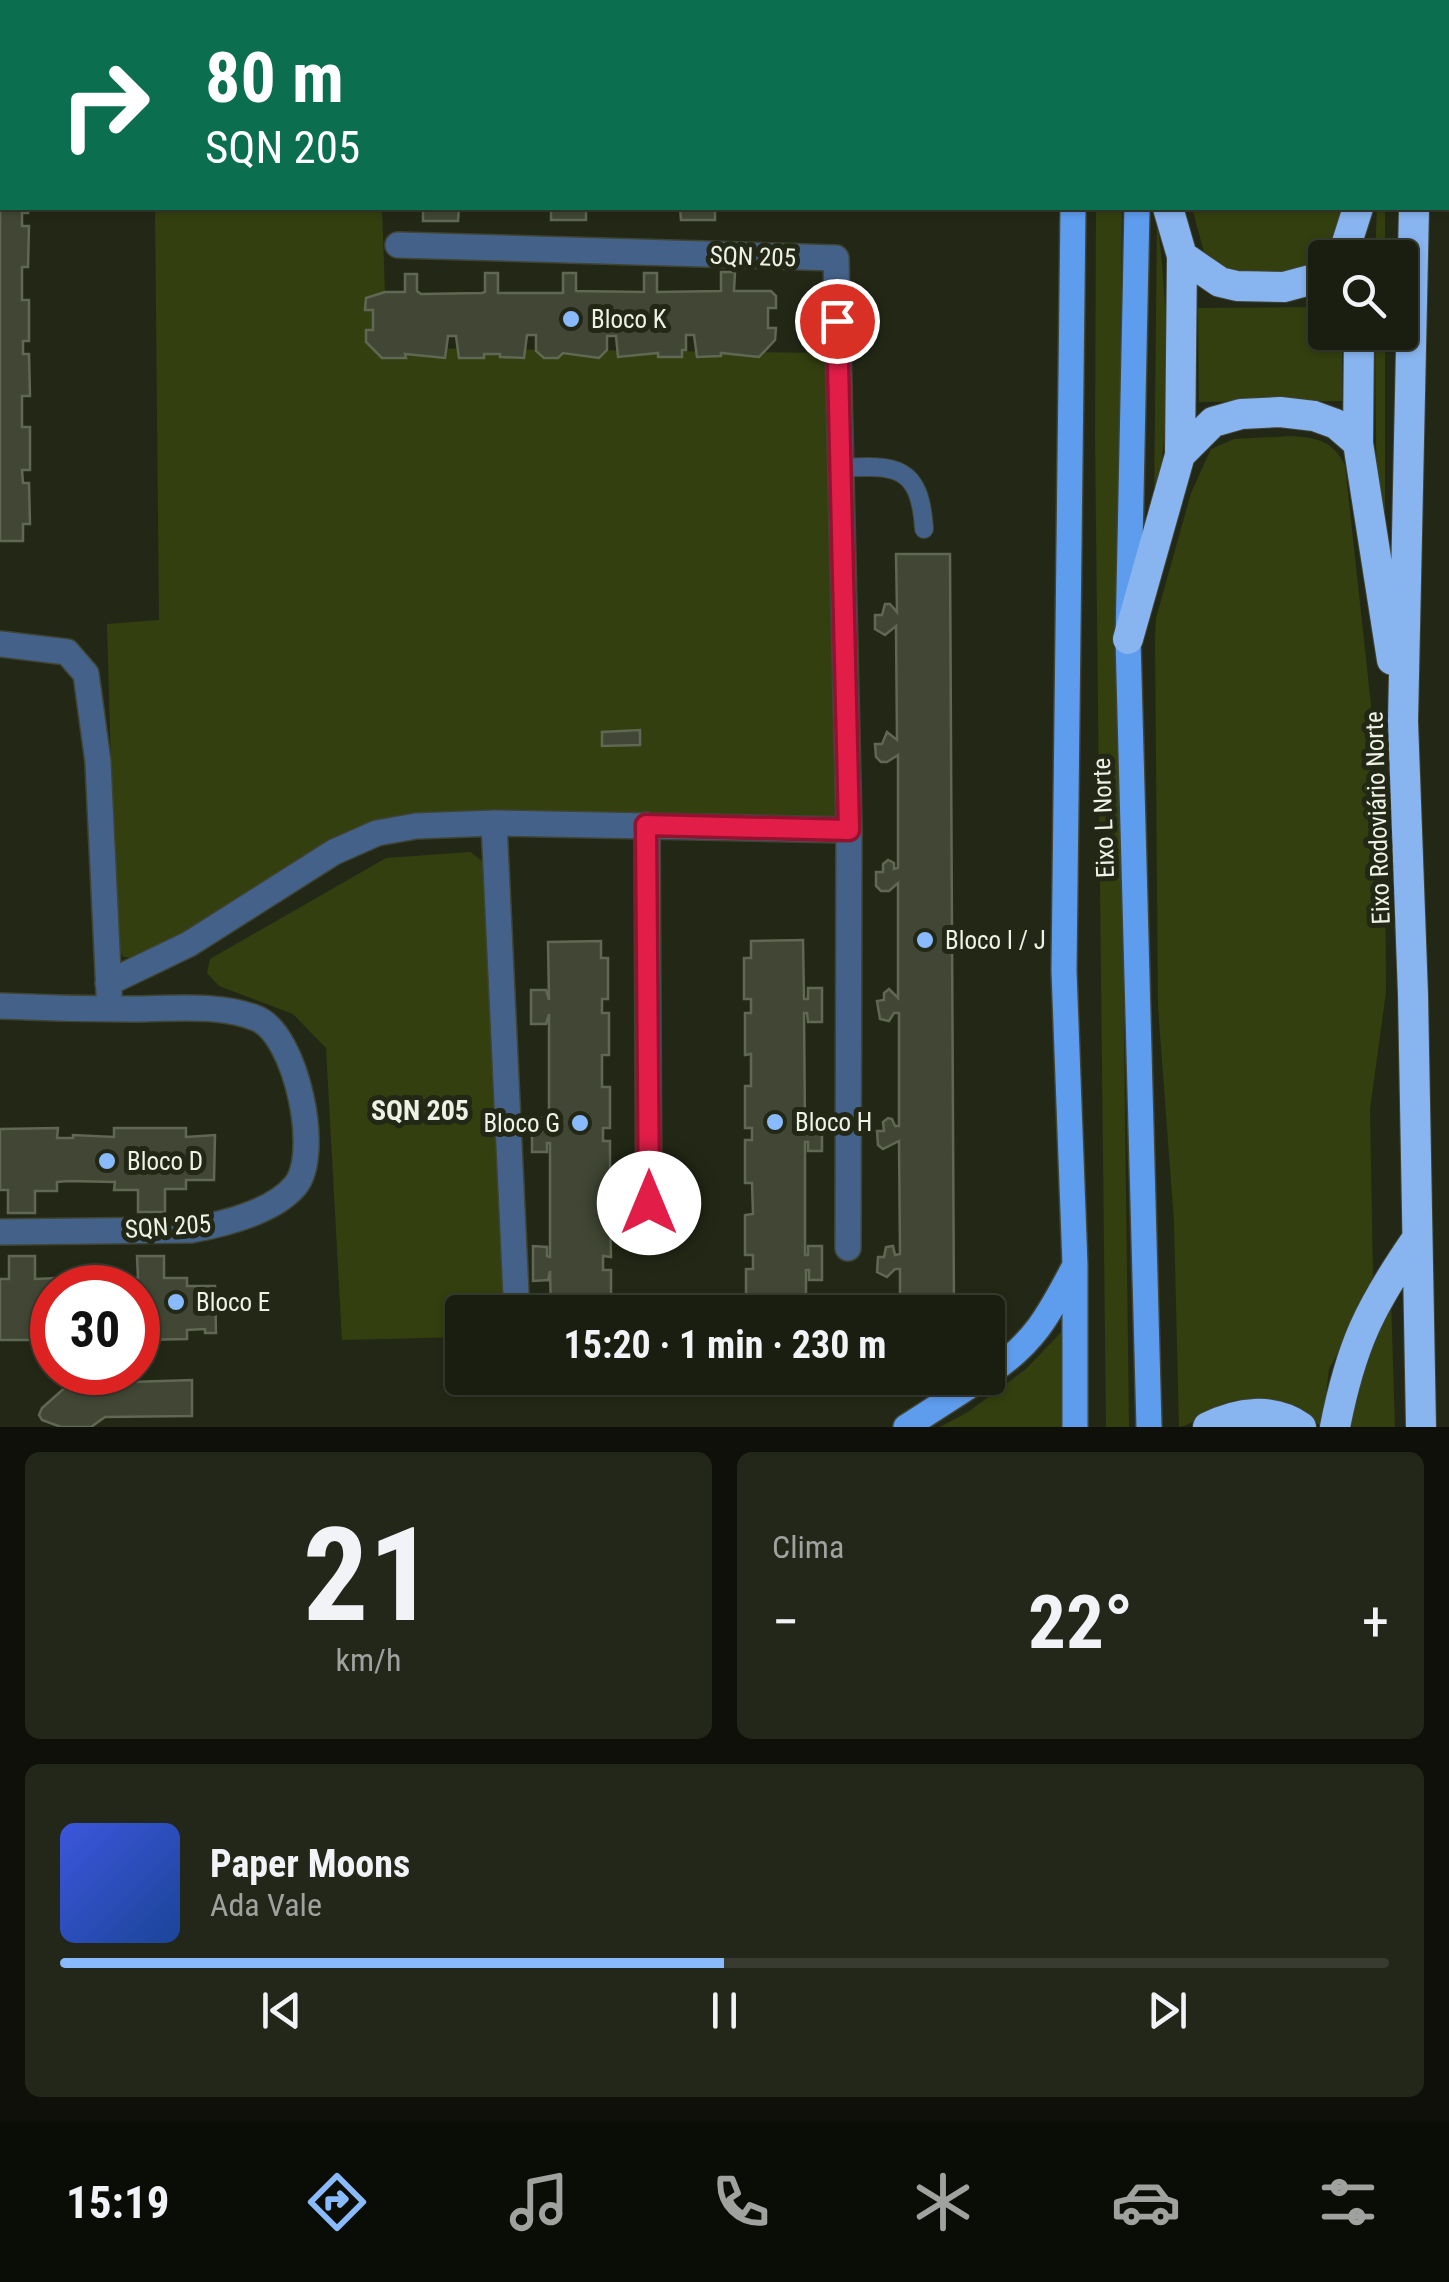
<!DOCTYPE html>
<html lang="pt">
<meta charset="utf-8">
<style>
:root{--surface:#1a1e10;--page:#232719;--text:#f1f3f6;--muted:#9fa29f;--line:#383c30;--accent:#89bafc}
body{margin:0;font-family:"Roboto Condensed",sans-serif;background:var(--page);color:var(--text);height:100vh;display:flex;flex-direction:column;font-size:38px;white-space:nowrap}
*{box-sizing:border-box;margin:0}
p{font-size:32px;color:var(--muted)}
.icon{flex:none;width:55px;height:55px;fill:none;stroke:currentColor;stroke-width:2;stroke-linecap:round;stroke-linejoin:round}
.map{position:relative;height:1427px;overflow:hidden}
.drawer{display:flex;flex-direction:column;gap:25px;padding:25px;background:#0e1009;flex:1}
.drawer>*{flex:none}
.top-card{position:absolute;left:0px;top:0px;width:1450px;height:210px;box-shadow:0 2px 8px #0004,0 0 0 2px var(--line);background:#0b6e4f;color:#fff;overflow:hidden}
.controls{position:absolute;left:1308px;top:240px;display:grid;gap:20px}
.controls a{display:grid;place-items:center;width:110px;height:110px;border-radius:10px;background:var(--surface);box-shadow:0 2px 8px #0004,0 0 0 2px var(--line);font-size:50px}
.speed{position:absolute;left:30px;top:1265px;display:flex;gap:20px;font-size:50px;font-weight:700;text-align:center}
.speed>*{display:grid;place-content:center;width:130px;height:130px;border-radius:50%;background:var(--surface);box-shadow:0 2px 8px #0004,0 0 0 2px var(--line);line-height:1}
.speed .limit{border:15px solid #d22;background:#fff;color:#111}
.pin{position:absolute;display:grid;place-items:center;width:85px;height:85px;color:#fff;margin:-42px;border:5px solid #fff;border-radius:50%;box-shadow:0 2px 10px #0007}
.me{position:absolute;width:110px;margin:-55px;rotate:0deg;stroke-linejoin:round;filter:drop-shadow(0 0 8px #0008)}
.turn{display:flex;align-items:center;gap:35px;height:210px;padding:0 40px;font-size:45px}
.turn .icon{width:130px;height:130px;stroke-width:2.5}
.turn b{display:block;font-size:70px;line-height:85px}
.big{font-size:75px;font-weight:700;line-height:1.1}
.drawer .widget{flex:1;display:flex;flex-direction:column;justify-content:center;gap:15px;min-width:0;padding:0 35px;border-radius:15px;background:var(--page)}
.drawer .dial{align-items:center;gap:0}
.dial b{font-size:130px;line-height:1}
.song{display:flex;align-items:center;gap:30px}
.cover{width:120px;height:120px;border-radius:15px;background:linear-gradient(135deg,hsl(230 70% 55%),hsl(220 70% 35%))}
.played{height:10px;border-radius:5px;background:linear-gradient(90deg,var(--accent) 50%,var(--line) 50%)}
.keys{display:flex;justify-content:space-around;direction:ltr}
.heat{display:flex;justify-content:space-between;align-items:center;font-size:55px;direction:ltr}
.drawer .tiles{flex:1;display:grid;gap:25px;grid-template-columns:1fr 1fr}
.widget:last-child{grid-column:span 2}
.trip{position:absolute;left:445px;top:1295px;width:560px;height:100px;border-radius:10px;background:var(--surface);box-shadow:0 2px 8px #0004,0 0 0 2px var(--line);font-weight:700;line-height:100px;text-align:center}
.menu{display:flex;height:160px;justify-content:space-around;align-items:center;background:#0a0c06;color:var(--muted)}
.menu .icon{width:70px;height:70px}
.menu .active{color:var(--accent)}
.menu b{font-size:45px;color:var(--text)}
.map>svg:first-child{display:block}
.green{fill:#333f0f}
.building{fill:#414734;stroke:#606753;stroke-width:2.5}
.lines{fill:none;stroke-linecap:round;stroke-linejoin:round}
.lane-casing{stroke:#3f4433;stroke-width:20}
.street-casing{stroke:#3f4433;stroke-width:28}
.primary-casing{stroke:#3f4433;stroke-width:28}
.highway-casing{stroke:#3f4433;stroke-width:32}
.lane{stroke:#446289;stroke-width:18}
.street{stroke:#446289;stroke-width:25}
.primary{stroke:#5e9cee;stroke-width:25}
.highway{stroke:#88b4ef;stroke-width:30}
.route-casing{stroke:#92132f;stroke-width:25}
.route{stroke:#e11d48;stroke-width:18}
.poi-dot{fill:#89bafc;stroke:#232816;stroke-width:4}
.labels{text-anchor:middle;stroke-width:10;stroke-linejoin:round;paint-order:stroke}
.street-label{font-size:25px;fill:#eef2e6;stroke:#232816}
.poi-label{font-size:25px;fill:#eef2e6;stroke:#232816;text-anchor:start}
.neighbourhood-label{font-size:28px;font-weight:bold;fill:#eef2e6;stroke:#232816}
</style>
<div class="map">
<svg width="1449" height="1427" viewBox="0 0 1449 1427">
<rect width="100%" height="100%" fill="#232816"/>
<path class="green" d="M0,0H412L2,2V39Z
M1162,0H1374L1373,2Z
M155,208H382L387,348L835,353L843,843L388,820L140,958L123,957L116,943L107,624L159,620Z
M1096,208H1122L1118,566L1129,1427H1106L1095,436Z
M1192,208H1344L1331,257L1325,258V263L1308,271H1225L1205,256Z
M1377,208H1385V257H1375Z
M1157,219C1168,304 1173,424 1154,508Z
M1325,307V332L1342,333V401L1199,402L1198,308Z
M1375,333H1385V525L1377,526Z
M1294,436C1319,438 1333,442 1345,465L1385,834L1386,992L1370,1109L1373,1276L1364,1306L1329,1369L1322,1427C1298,1406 1254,1392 1222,1404C1207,1410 1194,1425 1179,1427L1174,1222L1158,1007L1155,639L1156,618L1191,493L1211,449L1234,439Z
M470,852L481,860L486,871L506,1312H462V1337L342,1340L326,1048L293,1014L219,986L207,973L210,959L386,858Z
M1391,1301L1395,1427H1351L1356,1384Z
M1065,1328L1067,1427H940L968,1412L1026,1369Z"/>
<path class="building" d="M0,155L2,208H28V213H22V226H29L28,267H22V300H29V341H23V354H29L30,396H22V427H30V470H22L23,483H29L30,524H23V541H0Z
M423,208H459L458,221H423Z
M551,208H586V220H551Z
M680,208H715V220H681Z
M721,272H735L734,291H771L776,296V308H768V328H776L775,340L759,357L721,353V356L697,357L694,335H686V350H682V357H658V353L618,357L616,336H607V350L599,358L563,353L558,358H544L536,351V335H527L524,358L500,357V354H484V358H459L456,336H448L445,358L405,354L406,358H382L366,342V330H373V310H365L366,298L385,292H405V274H417V291L421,294L482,293L485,292V273H498V293H563V273H576V291L644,292V273H657V292L721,291Z
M896,554H950L954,1312H900V1269H895L887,1277L877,1272L878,1257H884L886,1247L893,1246L895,1255L900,1254L899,1141L883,1149L878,1145L877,1131H884L883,1122L888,1118L892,1119L895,1126H899V1013H894L889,1021L880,1019L877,1001L884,1000V993L889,989L898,998V883L889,891H881L876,886V872H883V864L888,860L894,863V869L898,868V755L887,762H881L876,757L875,744H882L887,732L897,740L896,626L885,635L875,629V615H882L885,604H890L897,612Z
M640,730V745L602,746V732Z
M803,940L804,999H808V988H822V1022H808L807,1013H804L805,1127H808V1117H822V1151H808V1142H805V1255H808V1246H822V1280H809V1270H806V1312H753L746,1311V1269H753V1255H745V1215L753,1214L752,1183H745V1140H752V1128H745V1086H751V1054L745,1055V1013H751V999H744V958H751V941Z
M601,941V958H608V999H602V1013H609V1055H602V1087H610V1128H603V1141H610V1183H602L603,1215H610L611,1257L603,1256V1270H611V1312H551L550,1271L548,1280L533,1281V1246L547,1247V1256L550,1257V1143H547V1152H532V1118H547L549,1128V1014L546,1024H531V990H546L549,1000L548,942Z
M58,1128L57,1138H73V1135L114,1137V1128H186V1137L215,1135L214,1180H186V1189H165V1212H138V1190H114L115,1182L68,1181L57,1182V1191H35V1213H8V1190H0V1129Z
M9,1256H35V1279L57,1278L58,1287L116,1286V1278H138L137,1256H164V1278H187V1286H215L216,1333H205V1329L187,1330V1339L138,1340V1288H52V1340H0V1279H9Z
M192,1380V1416L105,1417L91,1427H61L42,1420L39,1415L42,1408L69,1384Z"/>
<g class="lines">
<g class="lane-casing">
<path id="lane" d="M831,0L866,2
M901,2L902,0
M840,468C896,465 920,465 924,529"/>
</g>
<g class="street-casing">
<path id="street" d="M398,245L836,258L849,830L848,1248
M0,644L67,652L86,674L98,762L109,994
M494,823L516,1295
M647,825L649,1240
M108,983L189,944L334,852L377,833L416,826L494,823L849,830
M0,1006C43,1008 86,1009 130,1009C170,1009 221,1003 258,1019C296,1036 322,1154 295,1186C273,1212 224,1224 191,1230L0,1232"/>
</g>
<g class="primary-casing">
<path id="primary" d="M1075,2V0
M1140,2L1141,0
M1073,208L1064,971L1075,1265V1427
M1137,208L1128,639L1149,1427
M988,1374C1033,1344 1048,1317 1073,1269
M906,1427L982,1378"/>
</g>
<g class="highway-casing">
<path id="highway" d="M1398,2L1399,0
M1168,208L1182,256L1220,282L1237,286L1284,287L1325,276
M1414,208L1403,721L1413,995L1421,1427
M1342,258L1358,208
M1358,443L1359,332
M1180,455L1182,256
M1128,639L1180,455L1213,422L1241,414L1280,412L1314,416L1336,424L1358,443L1392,660
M1208,1427C1238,1412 1272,1407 1301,1427
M1335,1427C1351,1346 1369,1308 1416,1240"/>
</g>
<use href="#lane" class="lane"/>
<use href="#street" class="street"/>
<use href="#primary" class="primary"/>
<use href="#highway" class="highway"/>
</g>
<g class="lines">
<g class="route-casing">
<path id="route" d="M649,1203L646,825L849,830L837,321"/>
</g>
<use href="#route" class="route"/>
</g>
<g class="poi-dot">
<circle cx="571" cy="319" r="10"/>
<circle cx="925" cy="940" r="10"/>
<circle cx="775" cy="1122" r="10"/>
<circle cx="580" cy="1123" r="10"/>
<circle cx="107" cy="1161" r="10"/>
<circle cx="176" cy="1302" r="10"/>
</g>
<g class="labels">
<g class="street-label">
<text transform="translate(753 256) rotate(2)" y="9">SQN 205</text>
<text transform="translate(1103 818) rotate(-92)" y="9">Eixo L Norte</text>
<text transform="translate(1377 818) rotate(-92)" y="9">Eixo Rodoviário Norte</text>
<text transform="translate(168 1226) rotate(-4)" y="9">SQN 205</text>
</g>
<g class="poi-label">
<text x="591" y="328">Bloco K</text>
<text x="945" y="949">Bloco I / J</text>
<text x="795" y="1131">Bloco H</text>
<text x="560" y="1132" text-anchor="end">Bloco G</text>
<text x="127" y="1170">Bloco D</text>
<text x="196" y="1311">Bloco E</text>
</g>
<g class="neighbourhood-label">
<text x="420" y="1120">SQN 205</text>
</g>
</g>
</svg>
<div class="controls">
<a><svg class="icon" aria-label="search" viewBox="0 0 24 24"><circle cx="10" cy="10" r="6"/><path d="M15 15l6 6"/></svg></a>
</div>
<div class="speed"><div class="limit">30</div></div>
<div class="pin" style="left:837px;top:321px;background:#d93025"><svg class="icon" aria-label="arrive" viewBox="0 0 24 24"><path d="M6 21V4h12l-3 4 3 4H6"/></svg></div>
<svg class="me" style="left:649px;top:1203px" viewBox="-20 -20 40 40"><circle r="19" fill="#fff"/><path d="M0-13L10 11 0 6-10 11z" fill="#e11d48"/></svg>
<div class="trip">15:20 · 1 min · 230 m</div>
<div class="top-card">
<div class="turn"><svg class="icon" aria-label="right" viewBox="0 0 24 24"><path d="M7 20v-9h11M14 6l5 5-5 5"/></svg><div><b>80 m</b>SQN 205</div></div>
</div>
</div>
<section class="drawer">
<div class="tiles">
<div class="widget dial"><b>21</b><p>km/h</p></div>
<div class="widget"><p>Clima</p>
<div class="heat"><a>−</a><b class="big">22°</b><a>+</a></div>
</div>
<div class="widget">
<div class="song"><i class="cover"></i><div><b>Paper Moons</b><p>Ada Vale</p></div></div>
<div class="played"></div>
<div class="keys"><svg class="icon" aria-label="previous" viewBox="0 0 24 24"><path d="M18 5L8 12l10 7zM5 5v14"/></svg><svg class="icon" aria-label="pause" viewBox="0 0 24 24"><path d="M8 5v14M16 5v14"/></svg><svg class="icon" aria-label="next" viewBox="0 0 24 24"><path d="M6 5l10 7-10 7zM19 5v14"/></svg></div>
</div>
</div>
</section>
<nav class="menu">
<b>15:19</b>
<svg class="icon active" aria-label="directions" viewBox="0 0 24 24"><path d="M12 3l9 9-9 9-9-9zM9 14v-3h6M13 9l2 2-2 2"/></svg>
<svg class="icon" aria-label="music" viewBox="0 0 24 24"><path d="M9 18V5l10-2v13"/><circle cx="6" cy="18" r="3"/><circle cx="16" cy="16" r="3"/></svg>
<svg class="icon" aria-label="phone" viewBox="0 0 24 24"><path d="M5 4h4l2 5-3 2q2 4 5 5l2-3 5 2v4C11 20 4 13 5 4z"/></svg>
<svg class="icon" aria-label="climate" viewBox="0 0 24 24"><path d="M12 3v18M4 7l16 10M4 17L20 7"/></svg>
<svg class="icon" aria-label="car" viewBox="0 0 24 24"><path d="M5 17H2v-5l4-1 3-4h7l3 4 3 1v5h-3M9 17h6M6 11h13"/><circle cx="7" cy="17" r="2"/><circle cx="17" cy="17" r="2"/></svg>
<svg class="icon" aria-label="filters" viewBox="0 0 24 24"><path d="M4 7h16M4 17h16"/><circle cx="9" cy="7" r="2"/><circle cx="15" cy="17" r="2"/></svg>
</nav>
